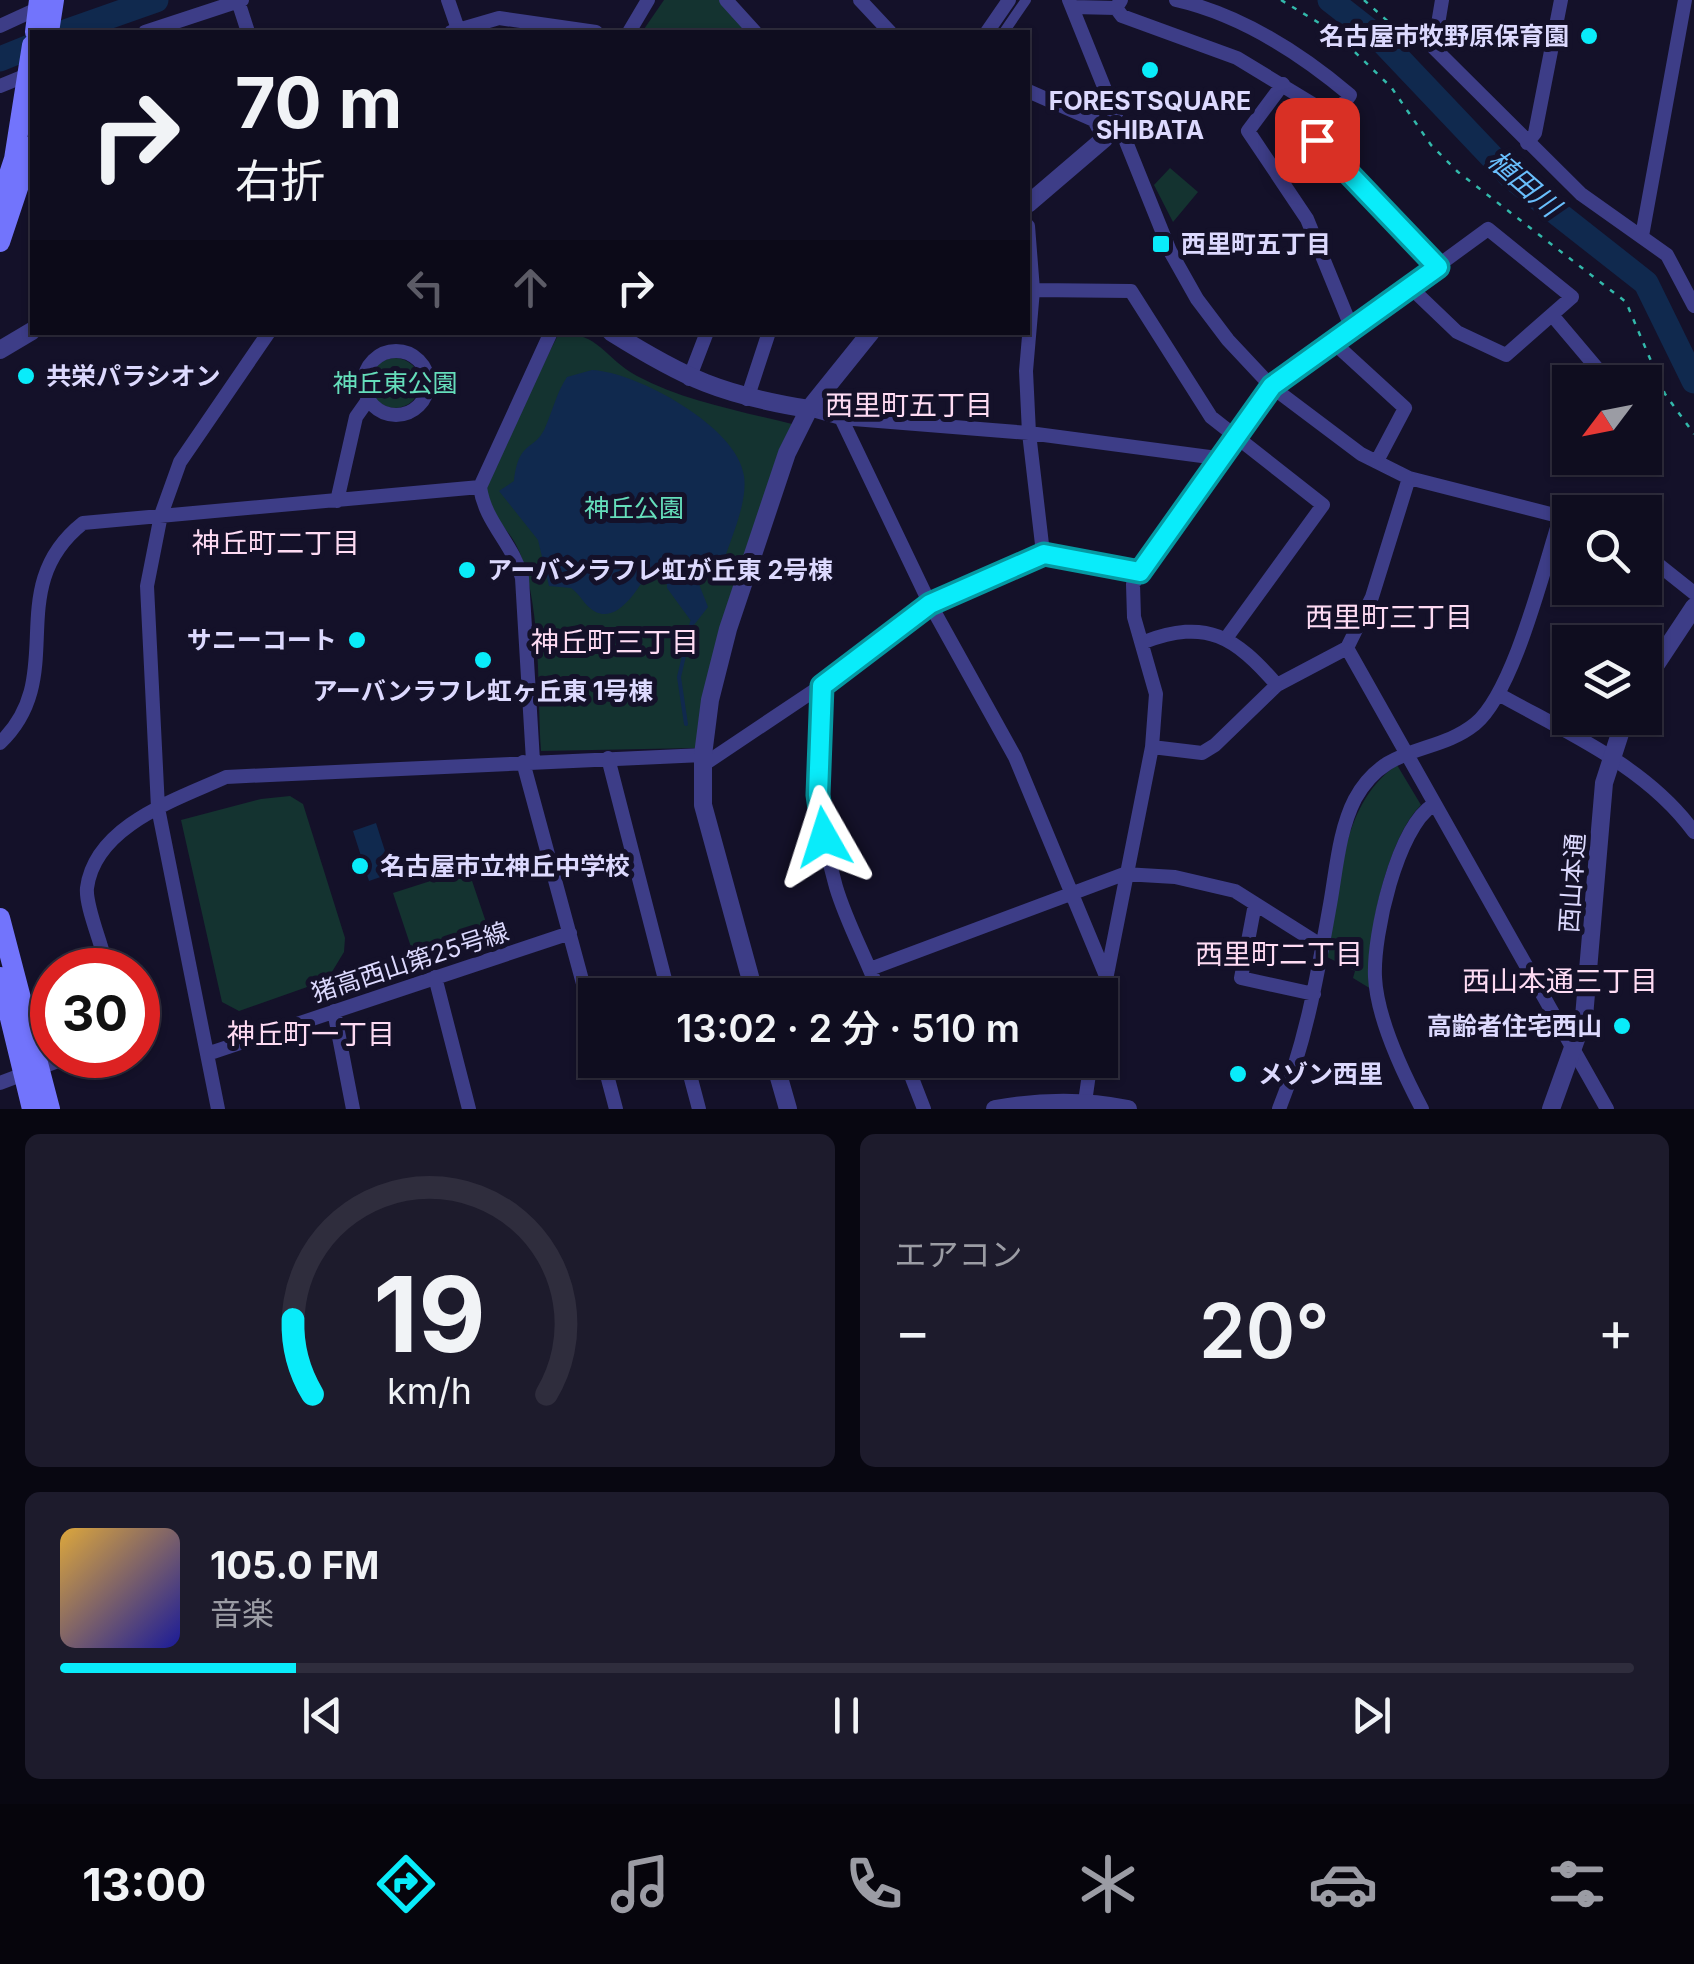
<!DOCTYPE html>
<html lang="ja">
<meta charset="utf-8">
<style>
:root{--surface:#0f0d1f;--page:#1d1b2c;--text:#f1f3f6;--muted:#9b9ca4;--line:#2f2d3d;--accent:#09ecfa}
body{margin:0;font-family:Inter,"Noto Sans JP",sans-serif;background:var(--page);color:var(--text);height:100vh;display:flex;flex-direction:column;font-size:38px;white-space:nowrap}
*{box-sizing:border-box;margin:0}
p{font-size:32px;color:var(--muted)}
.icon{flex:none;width:55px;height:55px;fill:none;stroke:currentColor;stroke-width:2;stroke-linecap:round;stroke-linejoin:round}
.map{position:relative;height:1109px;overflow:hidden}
.details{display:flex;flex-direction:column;gap:25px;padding:25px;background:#080711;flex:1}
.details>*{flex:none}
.guide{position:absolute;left:30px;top:30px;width:1000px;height:305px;border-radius:0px;box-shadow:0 2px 8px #0004,0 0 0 2px var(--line);background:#0f0d1f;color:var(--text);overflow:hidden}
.needle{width:65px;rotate:238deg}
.controls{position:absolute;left:1552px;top:365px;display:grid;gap:20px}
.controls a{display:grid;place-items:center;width:110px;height:110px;border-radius:0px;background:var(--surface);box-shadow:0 2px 8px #0004,0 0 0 2px var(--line);font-size:50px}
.speed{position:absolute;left:30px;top:948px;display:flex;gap:20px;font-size:50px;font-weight:700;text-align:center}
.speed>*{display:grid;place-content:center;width:130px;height:130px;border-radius:50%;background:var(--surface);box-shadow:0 2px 8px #0004,0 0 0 2px var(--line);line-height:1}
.speed .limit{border:15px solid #d22;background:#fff;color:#111}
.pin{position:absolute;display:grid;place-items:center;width:85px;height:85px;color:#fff;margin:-42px;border-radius:20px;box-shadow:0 5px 15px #0006}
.me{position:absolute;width:110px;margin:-55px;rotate:354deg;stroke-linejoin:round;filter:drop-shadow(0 0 8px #0008)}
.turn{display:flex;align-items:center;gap:35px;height:210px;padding:0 40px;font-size:45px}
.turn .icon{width:130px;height:130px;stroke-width:2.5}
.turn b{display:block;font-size:70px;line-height:85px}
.lanes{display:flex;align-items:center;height:95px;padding:0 40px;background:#0003;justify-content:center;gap:50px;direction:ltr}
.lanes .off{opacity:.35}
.big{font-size:75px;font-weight:600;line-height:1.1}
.details .tile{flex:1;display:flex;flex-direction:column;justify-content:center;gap:15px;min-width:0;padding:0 35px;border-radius:15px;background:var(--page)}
.details .dial{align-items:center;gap:0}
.dial svg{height:260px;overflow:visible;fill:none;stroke:var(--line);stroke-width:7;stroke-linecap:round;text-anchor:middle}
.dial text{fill:var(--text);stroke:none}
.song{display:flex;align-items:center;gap:30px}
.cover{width:120px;height:120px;border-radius:15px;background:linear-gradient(135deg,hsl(40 70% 55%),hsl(240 70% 35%))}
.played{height:10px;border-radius:5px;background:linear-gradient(90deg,var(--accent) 15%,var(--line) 15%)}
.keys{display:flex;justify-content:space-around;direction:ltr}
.heat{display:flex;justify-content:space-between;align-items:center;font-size:55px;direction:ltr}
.details .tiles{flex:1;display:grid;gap:25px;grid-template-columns:1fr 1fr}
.tile:last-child{grid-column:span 2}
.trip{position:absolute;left:578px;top:978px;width:540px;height:100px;border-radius:0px;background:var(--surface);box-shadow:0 2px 8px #0004,0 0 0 2px var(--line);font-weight:600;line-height:100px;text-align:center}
.dock{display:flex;height:160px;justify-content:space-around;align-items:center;background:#06050c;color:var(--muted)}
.dock .icon{width:70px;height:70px}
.dock .selected{color:var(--accent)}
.dock b{font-size:45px;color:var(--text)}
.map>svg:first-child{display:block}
.green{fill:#143330}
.water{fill:#10294e}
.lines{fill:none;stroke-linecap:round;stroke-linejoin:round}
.stream{stroke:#10294e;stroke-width:4}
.river{stroke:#10294e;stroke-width:25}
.path{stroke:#33b9ab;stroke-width:2.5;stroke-dasharray:5 8;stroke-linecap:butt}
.pedestrian{stroke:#3d3d87;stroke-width:10}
.minor{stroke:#3d3d87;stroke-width:14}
.tertiary{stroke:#3d3d87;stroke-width:18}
.secondary{stroke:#7274fc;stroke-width:20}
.route-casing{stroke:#0699a2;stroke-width:25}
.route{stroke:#09ecfa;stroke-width:18}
.poi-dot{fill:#09ecfa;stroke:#141129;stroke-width:4}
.labels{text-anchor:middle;stroke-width:10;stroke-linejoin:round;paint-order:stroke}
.poi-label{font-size:25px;font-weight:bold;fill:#dcd9fe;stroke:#141129;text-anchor:start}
.park-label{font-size:25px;fill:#65debb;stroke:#141129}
.street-label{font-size:25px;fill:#dcd9fe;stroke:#141129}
.water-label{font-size:28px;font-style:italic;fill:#69befc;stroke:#141129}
.neighbourhood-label{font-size:28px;fill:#fedbf3;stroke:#141129}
</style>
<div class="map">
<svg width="1694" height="1109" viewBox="0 0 1694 1109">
<rect width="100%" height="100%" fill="#141129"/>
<path class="green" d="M664,0H720L750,32H642Z
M1170,168L1198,192L1173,222L1154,185Z
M559,333C600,333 604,358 637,376C684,401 740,411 792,424L723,626L697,748L541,751C537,689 542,615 521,556C509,523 487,522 485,480Z
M370 383a25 25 0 1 1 50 0a25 25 0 1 1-50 0Z
M1397,765L1421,805C1387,838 1364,943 1371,989L1353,978L1355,971L1327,957C1339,894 1338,805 1397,765Z
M290,796L303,804L345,938L344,952L327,980L239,1011L222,1002L181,820L261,799Z
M468,869L491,937L416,962L393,893Z"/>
<path class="water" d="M592,370C637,372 738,427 744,476C748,503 730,540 722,566L707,557L693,569L708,607L694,625L667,588V573L648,572C639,588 617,625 594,611C584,605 580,594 571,588L549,586L538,540L499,491L514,481C519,439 534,452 545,428C553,410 556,394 567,377Z
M376,823L392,873L369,881L353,831Z"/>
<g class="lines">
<path class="stream" d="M686,724L679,677L692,622"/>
<path class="river" d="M1330,0L1380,39L1510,176L1646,283L1694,381
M65,32L156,0
M0,59L32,46"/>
<path class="path" d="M1281,0L1334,32L1391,87L1431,145L1458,172L1626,302L1665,394L1694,434
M1364,0L1420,50"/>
<path class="pedestrian" d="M1004,32L1026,0"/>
<path class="minor" d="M448,0L459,32
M726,0L755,32
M860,0L890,32
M1069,0L1170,251L1197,299L1228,340L1272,387L1361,454L1409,478L1570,519
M1176,0C1242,15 1300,53 1350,95L1317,140L1438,267
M1442,0L1434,48L1581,194L1667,255L1694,306
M238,1L248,32
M1073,7L1116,8L1121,0
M1116,8L1122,16L1237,58L1334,117
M0,26L39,8
M145,32L242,0
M451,32L499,18L596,32
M629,32L648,0
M987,32L1009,0
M1283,84L1248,131L1307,219L1352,329
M0,86L27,75
M1028,91L1094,120L1104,139
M1527,143L1535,133L1561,0
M1028,226L1033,290L1026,371L1029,433L1043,553
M1642,236L1685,0
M1033,290L1131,291L1211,417L1323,505L1227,637
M1552,315L1601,373
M1333,342L1405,408L1377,461
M364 383a32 32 0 1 1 64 0a32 32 0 1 1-64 0Z
M689,379L707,332
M747,399L769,332
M809,409L841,418L930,604L1015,757L1106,976
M841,418L1029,433L1217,458
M337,501L356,417L368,400
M1645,554L1694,593
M1144,642C1207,618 1235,637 1277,685
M1347,648L1607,1109
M821,686C819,755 816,820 836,887C847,924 867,959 880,995
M1500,695C1568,733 1647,767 1694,832
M0,743C71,675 0,589 83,523L480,487
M1152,747L1202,753L1215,745L1277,685L1347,648L1372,597L1409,478
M608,758L669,995
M533,761L522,578C513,543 485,523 480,487L551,332
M523,762L595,1028
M703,765L821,686L930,604L1043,553L1139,572
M1255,904L1241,978L1314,994
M870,969L1124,874L1175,877L1235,891L1322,946
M107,970C104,948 85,907 87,888C95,825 178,799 226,777L703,755
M435,977L469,1109
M1100,1010L1152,747L1156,694L1134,617L1133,584L1272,387L1488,229L1572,297L1506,355L1457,332L1411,288
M334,1011L353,1109
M207,1054L570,933
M603,1060L616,1109
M686,1060L699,1109
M905,1060L924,1109
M0,1083L74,1055
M218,1109L158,808L147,586L161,515L180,462L269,332
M1084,1109L1091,1060
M1279,1109C1305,1045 1317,978 1329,910C1336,874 1338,832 1355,799C1386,742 1435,756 1475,724C1514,692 1544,567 1561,515
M1422,1109C1403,1073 1377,1019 1375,977C1373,935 1397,828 1433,805"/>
<path class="tertiary" d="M1028,204L1104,139L1115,120
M611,332C686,379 722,395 809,409
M0,350L32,331
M1645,681L1694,607
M755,995L703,805V755L710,700L728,629L787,453L809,409L871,332
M774,1060L788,1109
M995,1109C1040,1101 1083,1100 1128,1109
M1551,1109L1584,1017L1604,783L1625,718"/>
<path class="secondary" d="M35,32L39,0
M49,32L54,0
M0,201L14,159L32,45
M0,242L32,146
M0,918L50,1109
M0,977L32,1109"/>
</g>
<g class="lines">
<g class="route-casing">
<path id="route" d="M824,837L818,795L822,686L930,604L1044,554L1140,572L1272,386L1438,267L1317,140"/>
</g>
<use href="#route" class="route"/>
</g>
<g class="poi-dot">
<circle cx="1589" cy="36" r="10"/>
<circle cx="1150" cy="70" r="10"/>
<rect x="1151" y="234" width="20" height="20" rx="5"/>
<circle cx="26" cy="376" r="10"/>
<circle cx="467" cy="570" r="10"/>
<circle cx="357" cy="640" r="10"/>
<circle cx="483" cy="660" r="10"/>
<circle cx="360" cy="866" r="10"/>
<circle cx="1622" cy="1026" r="10"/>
<circle cx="1238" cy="1074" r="10"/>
</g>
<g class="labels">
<g class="poi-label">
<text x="1569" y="45" text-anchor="end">名古屋市牧野原保育園</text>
<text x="1150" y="110" text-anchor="middle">FORESTSQUARE<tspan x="1150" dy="29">SHIBATA</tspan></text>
<text x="1181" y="253">西里町五丁目</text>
<text x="46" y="385">共栄パラシオン</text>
<text x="487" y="579">アーバンラフレ虹が丘東 2号棟</text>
<text x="337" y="649" text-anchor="end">サニーコート</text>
<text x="483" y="700" text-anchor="middle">アーバンラフレ虹ヶ丘東 1号棟</text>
<text x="380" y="875">名古屋市立神丘中学校</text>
<text x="1602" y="1035" text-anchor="end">高齢者住宅西山</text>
<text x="1258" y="1083">メゾン西里</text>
</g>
<g class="park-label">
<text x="395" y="392">神丘東公園</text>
<text x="634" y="517">神丘公園</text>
</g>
<g class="street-label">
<text transform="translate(1572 883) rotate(-86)" y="9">西山本通</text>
<text transform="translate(410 962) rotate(-18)" y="9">猪高西山第25号線</text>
</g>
<g class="water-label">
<text transform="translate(1524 183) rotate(41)" y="10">植田川</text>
</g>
<g class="neighbourhood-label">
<text x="909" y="415">西里町五丁目</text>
<text x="276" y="553">神丘町二丁目</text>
<text x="1389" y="627">西里町三丁目</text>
<text x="615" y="652">神丘町三丁目</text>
<text x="1279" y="964">西里町二丁目</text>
<text x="1560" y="991">西山本通三丁目</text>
<text x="311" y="1044">神丘町一丁目</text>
</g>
</g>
</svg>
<div class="controls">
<a><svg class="needle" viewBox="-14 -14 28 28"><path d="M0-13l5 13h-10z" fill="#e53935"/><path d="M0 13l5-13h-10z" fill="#9b9ca4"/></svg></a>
<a><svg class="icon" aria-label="search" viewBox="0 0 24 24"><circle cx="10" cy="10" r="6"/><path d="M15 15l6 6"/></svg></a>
<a><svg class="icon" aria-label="layers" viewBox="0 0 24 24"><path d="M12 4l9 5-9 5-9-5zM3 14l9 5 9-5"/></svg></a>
</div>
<div class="speed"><div class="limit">30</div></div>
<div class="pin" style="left:1317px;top:140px;background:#d93025"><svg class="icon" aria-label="arrive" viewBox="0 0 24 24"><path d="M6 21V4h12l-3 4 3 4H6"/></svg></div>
<svg class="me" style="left:824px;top:837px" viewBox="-20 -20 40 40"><path d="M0-17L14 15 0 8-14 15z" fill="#09ecfa" stroke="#fff" stroke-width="4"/></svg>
<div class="trip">13:02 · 2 分 · 510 m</div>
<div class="guide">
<div class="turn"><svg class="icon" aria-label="right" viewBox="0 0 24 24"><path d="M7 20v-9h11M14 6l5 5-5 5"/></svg><div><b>70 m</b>右折</div></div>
<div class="lanes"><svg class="icon off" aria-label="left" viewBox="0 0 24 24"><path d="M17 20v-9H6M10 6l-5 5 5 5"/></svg><svg class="icon off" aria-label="ahead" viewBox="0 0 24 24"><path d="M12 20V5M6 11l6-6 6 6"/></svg><svg class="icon" aria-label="right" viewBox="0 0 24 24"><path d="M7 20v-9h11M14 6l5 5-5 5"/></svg></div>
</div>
</div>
<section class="details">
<div class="tiles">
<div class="tile dial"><svg viewBox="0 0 100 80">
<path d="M14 69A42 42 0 1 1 86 69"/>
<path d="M14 69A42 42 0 0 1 8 46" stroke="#09ecfa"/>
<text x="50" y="56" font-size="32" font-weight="700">19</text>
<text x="50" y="72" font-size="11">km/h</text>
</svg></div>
<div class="tile"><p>エアコン</p>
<div class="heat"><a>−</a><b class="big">20°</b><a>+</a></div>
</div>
<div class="tile">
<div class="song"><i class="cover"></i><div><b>105.0 FM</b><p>音楽</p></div></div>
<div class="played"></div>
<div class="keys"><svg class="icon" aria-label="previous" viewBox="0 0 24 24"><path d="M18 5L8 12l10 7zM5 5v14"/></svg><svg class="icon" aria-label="pause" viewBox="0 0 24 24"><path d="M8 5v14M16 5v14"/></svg><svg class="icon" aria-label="next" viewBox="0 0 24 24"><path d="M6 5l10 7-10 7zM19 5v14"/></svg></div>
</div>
</div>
</section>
<nav class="dock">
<b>13:00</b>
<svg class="icon selected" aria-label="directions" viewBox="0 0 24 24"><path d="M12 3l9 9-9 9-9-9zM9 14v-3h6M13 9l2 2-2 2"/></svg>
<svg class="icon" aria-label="music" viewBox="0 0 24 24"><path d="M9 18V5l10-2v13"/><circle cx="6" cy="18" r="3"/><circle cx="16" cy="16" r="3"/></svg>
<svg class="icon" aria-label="phone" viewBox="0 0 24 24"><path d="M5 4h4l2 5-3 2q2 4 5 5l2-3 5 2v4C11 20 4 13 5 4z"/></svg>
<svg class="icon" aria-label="climate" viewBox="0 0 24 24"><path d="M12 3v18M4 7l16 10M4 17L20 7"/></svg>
<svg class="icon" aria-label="car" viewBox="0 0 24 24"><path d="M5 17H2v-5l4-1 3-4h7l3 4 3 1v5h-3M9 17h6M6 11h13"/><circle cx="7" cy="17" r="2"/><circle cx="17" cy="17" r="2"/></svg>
<svg class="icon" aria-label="filters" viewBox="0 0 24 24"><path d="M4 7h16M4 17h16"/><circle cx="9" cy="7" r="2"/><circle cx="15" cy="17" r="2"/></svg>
</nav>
